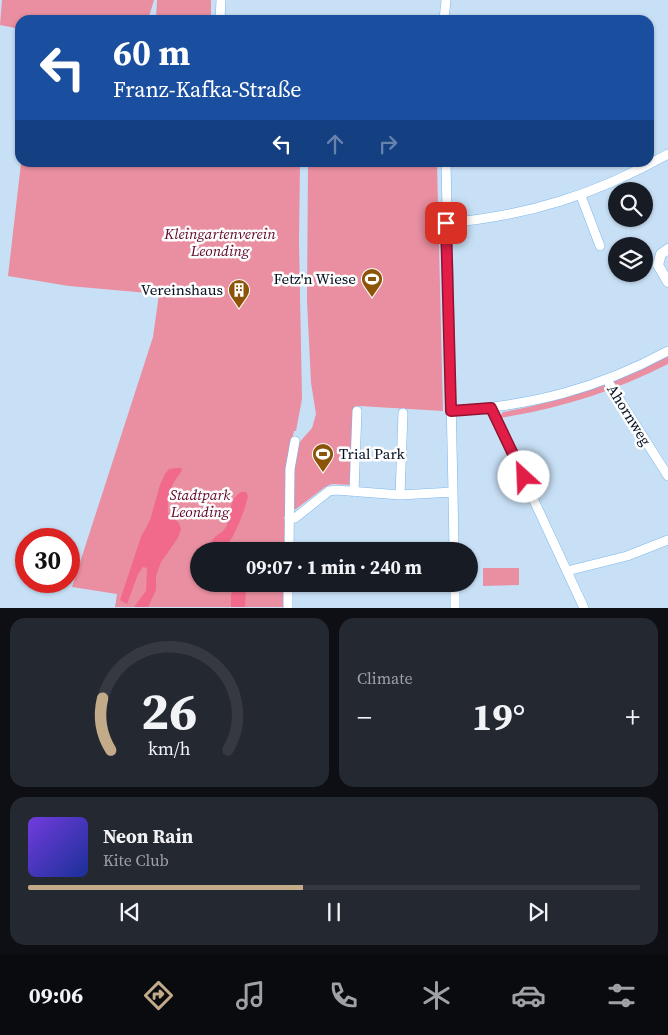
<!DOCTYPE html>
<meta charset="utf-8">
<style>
:root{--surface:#171b24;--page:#242831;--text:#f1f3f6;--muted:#9ea1a6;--line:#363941;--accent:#c3ab8a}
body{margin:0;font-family:"Source Serif 4",serif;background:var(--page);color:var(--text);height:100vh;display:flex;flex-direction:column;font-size:19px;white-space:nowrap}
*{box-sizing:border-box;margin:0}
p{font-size:16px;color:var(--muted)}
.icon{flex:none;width:28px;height:28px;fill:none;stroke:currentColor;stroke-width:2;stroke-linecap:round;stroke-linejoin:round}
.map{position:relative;height:608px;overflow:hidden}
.drawer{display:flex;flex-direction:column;gap:10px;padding:10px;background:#0d0f14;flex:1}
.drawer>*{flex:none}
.guide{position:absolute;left:15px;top:15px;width:639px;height:152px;border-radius:15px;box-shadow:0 1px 4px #0004;background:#1a4fa0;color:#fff;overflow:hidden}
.controls{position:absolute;left:608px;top:182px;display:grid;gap:10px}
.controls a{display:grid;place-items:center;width:45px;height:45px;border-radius:50%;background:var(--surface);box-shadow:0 1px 4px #0004;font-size:25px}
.speed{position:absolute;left:15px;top:528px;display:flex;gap:10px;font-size:25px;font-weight:700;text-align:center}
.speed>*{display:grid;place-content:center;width:65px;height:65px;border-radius:50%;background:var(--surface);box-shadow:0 1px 4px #0004;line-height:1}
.speed .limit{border:8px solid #d22;background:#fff;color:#111}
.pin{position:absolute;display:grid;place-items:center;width:42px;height:42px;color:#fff;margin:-21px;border-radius:10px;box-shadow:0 2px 8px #0006}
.me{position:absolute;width:55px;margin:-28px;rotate:335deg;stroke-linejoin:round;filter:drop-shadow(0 0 4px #0008)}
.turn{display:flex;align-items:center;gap:18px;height:105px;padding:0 15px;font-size:22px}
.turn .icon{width:65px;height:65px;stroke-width:2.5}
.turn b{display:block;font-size:35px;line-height:42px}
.lanes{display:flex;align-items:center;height:48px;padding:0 15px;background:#0003;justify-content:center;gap:25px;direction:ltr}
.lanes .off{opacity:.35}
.big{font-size:38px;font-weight:700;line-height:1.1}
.drawer .card{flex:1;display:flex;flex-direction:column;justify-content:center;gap:8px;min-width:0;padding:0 18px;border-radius:15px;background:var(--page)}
.drawer .dial{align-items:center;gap:0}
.dial svg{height:130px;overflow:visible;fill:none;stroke:var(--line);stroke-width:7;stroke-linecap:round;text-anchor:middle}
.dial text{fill:var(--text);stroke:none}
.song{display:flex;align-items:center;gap:15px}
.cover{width:60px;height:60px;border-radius:8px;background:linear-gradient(135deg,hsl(260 70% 55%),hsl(230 70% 35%))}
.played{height:5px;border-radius:2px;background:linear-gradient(90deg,var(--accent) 45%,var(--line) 45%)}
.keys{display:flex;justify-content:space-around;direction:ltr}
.heat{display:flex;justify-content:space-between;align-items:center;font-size:28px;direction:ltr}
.drawer .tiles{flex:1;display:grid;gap:10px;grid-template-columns:1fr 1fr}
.card:last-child{grid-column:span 2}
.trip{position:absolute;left:190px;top:542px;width:288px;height:50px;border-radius:25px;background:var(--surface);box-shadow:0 1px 4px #0004;font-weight:700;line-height:50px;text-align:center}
.dock{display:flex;height:80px;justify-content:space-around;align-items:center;background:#090b0e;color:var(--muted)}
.dock .icon{width:35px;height:35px}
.dock .on{color:var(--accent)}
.dock b{font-size:22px;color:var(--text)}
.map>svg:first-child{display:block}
.green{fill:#e98fa1}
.forest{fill:#f16a8c}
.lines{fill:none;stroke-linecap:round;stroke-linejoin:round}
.minor-casing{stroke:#7bb7ed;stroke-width:10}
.tertiary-casing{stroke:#7bb7ed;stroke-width:11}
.minor{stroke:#fff;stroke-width:9}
.tertiary{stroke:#fff;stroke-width:10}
.route-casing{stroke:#92132f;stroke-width:12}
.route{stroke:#e11d48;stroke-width:9}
.labels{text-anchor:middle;stroke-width:5;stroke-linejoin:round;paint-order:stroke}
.park-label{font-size:15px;font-style:italic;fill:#5e0627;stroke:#fdfdfd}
.poi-label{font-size:15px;fill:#000e21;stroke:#fdfdfd;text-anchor:end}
.street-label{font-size:15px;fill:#000e21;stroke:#fdfdfd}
</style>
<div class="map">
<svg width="668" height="608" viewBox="0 0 668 608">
<rect width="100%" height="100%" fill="#c8e0f6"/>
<path class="green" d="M2,0H154L148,20H20V29L0,25Z
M157,0H211V20H156Z
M21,163H300L299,241L302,399L296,431H294L286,466L285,551H199V584H284V607H115L117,594L72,587L153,337L159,294L69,286L8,276Z
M308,163H437L443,411L359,406L357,409L352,485L332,484L325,487L296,509H294L292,476L297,445L312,428L316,414L311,383L307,301Z
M668,356V364C615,391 559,409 499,418L503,412C562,401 616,384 668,356Z
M483,568H519V585L483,586Z"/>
<path class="forest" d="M176,468H181L182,471C170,485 167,496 168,513L179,523L181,529L178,538L161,562L156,576V590L148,607H134L146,591L147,568L143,567L138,574L127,604L120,600L141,537L150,520L160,485L165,474L169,469Z
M241,492H246L248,496C247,504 235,536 229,542C226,544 221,546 218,548L211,544C213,534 222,535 226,527C233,514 226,502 241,492Z
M235,584H246L245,607H231V595Z"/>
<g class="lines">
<g class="minor-casing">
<path id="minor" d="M220,20L221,0
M444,20L446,0
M581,196L600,246
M446,223C528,216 597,194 668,154
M607,380L668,476
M491,408L584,608
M451,411C530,406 598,389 668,351
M354,492L357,411
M453,492L454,551
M400,495L403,413
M289,518H295L329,491L336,490L400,495L453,492L446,162
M289,551L290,469L295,441
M567,571L627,556L668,540
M455,584V608
M288,608V584"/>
</g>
<g class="tertiary-casing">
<path id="tertiary" d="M668,249L661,254L658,265L668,282"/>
</g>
<use href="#minor" class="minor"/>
<use href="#tertiary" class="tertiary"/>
</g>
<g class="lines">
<g class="route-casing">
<path id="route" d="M446,223L451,411L491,408L524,477"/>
</g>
<use href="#route" class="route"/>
</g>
<defs>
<g id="stadium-pin" transform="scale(1.125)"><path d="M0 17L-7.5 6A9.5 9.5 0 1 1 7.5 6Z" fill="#8b5406" stroke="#fdfdfd"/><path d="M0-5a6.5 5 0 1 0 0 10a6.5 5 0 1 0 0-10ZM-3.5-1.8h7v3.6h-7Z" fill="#fff"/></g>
<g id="building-pin" transform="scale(1.125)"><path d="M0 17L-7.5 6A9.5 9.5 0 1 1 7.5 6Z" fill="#8b5406" stroke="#fdfdfd"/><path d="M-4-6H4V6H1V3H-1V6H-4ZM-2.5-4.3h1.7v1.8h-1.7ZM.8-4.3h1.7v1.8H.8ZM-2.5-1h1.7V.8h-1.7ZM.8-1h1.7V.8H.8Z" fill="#fff"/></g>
</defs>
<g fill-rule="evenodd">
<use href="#stadium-pin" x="372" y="279"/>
<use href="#building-pin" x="239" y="290"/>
<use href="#stadium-pin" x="323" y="454"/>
</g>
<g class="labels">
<g class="park-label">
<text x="220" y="239">Kleingartenverein<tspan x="220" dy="17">Leonding</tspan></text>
<text x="200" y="500">Stadtpark<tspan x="200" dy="17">Leonding</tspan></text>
</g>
<g class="poi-label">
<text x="356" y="284">Fetz'n Wiese</text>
<text x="223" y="295">Vereinshaus</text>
<text x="339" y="459" text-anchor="start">Trial Park</text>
</g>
<g class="street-label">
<text transform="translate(629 415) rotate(58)" y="5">Ahornweg</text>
</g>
</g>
</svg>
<div class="controls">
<a><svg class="icon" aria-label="search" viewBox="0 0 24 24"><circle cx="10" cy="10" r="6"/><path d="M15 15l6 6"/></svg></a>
<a><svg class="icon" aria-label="layers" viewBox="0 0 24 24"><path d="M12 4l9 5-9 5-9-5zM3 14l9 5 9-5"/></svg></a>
</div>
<div class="speed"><div class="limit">30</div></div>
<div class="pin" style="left:446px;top:223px;background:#d93025"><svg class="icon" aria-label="arrive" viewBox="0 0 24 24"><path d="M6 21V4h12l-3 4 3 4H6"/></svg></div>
<svg class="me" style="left:524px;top:477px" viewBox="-20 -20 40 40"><circle r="19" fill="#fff"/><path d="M0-13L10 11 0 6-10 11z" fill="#e11d48"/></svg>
<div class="trip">09:07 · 1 min · 240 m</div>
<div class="guide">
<div class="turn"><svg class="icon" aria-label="left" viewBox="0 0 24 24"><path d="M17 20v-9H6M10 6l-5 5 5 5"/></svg><div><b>60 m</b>Franz-Kafka-Straße</div></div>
<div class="lanes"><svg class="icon" aria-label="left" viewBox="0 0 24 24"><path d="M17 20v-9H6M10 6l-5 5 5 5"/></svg><svg class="icon off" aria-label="ahead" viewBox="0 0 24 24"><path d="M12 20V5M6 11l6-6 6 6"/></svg><svg class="icon off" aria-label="right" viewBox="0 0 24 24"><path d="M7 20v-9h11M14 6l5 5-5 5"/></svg></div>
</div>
</div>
<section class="drawer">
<div class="tiles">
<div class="card dial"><svg viewBox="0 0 100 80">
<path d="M14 69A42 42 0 1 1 86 69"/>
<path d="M14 69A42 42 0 0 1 9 37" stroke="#c3ab8a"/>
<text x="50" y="56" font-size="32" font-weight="700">26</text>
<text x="50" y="72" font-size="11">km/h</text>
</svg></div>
<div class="card"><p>Climate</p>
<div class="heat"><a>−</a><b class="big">19°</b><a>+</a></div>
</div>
<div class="card">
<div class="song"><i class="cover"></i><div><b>Neon Rain</b><p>Kite Club</p></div></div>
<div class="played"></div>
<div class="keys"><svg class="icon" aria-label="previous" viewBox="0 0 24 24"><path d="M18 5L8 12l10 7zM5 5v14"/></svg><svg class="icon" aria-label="pause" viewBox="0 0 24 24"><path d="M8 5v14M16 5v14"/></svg><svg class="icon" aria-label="next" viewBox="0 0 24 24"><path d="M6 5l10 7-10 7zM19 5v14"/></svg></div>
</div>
</div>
</section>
<nav class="dock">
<b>09:06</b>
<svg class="icon on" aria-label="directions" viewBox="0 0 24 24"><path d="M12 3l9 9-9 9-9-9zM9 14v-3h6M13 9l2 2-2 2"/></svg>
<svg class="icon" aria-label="music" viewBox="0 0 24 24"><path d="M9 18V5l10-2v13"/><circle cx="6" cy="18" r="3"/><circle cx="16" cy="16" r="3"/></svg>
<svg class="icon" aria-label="phone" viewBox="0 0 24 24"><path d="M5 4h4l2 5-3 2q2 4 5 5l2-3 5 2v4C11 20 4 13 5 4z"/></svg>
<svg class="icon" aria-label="climate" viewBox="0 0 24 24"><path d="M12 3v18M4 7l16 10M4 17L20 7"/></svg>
<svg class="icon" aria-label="car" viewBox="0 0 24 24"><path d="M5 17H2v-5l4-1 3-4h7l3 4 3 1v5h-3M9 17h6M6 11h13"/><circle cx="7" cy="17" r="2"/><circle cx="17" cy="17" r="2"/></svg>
<svg class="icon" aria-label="filters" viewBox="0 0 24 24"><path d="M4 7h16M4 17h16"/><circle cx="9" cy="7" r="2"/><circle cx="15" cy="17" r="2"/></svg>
</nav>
